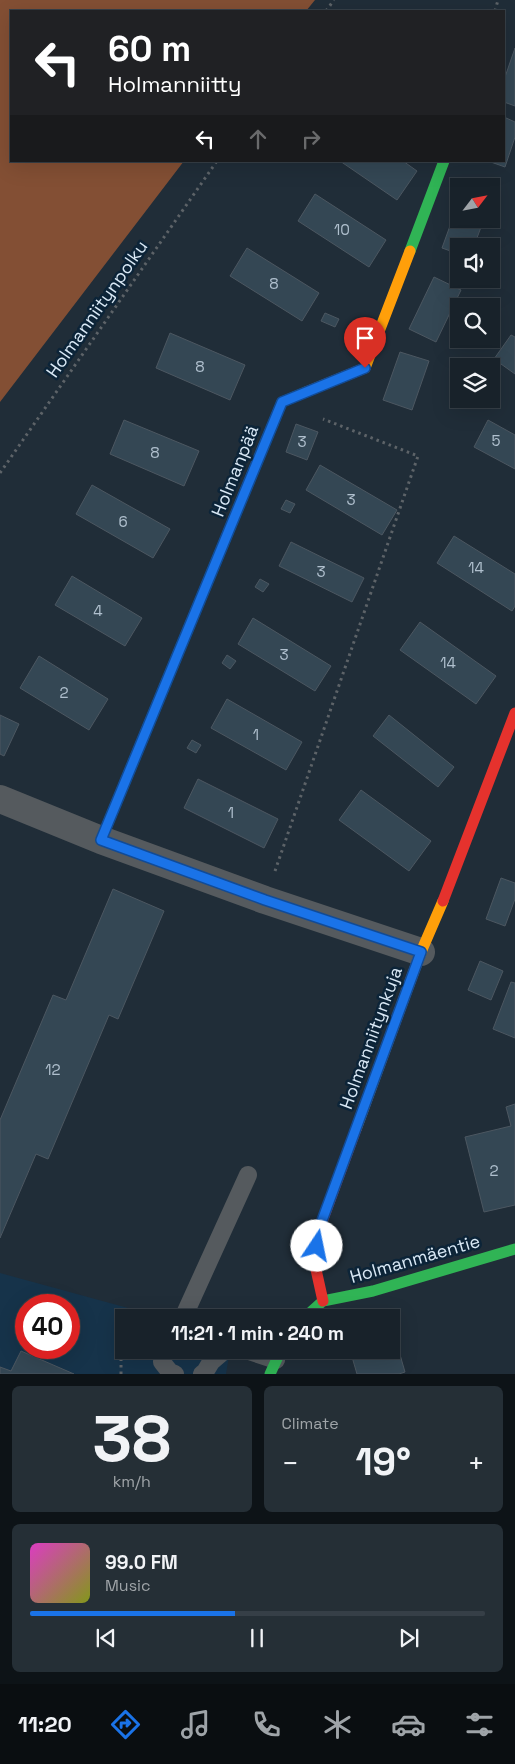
<!DOCTYPE html>
<meta charset="utf-8">
<style>
:root{--surface:#18222a;--page:#252f36;--text:#f1f3f6;--muted:#9fa4a8;--line:#363f47;--accent:#1a73e8}
body{margin:0;font-family:"Space Grotesk",sans-serif;background:var(--page);color:var(--text);height:100vh;display:flex;flex-direction:column;font-size:19px;white-space:nowrap}
*{box-sizing:border-box;margin:0}
p{font-size:16px;color:var(--muted)}
.icon{flex:none;width:28px;height:28px;fill:none;stroke:currentColor;stroke-width:2;stroke-linecap:round;stroke-linejoin:round}
.map{position:relative;height:1374px;overflow:hidden}
.drawer{display:flex;flex-direction:column;gap:12px;padding:12px;background:#0d1317;flex:1}
.drawer>*{flex:none}
.guide{position:absolute;left:10px;top:10px;width:495px;height:152px;border-radius:0px;box-shadow:0 5px 20px #0002,0 0 0 1px var(--line);background:#202124;color:#fff;overflow:hidden}
.needle{width:32px;rotate:58deg}
.fabs{position:absolute;left:450px;top:178px;display:grid;gap:10px}
.fabs a{display:grid;place-items:center;width:50px;height:50px;border-radius:0px;background:var(--surface);box-shadow:0 5px 20px #0002,0 0 0 1px var(--line);font-size:25px}
.speed{position:absolute;left:15px;top:1294px;display:flex;gap:10px;font-size:25px;font-weight:700;text-align:center}
.speed>*{display:grid;place-content:center;width:65px;height:65px;border-radius:50%;background:var(--surface);box-shadow:0 5px 20px #0002,0 0 0 1px var(--line);line-height:1}
.speed .limit{border:8px solid #d22;background:#fff;color:#111}
.pin{position:absolute;display:grid;place-items:center;width:42px;height:42px;color:#fff;margin:-51px -21px;border-radius:50% 50% 50% 0;rotate:-45deg;box-shadow:0 0 5px #0007}
.pin .icon{rotate:45deg}
.me{position:absolute;width:55px;margin:-28px;rotate:11deg;stroke-linejoin:round;filter:drop-shadow(0 0 4px #0008)}
.turn{display:flex;align-items:center;gap:18px;height:105px;padding:0 15px;font-size:22px}
.turn .icon{width:65px;height:65px;stroke-width:2.5}
.turn b{display:block;font-size:35px;line-height:42px}
.lanes{display:flex;align-items:center;height:48px;padding:0 15px;background:#0003;justify-content:center;gap:25px;direction:ltr}
.lanes .off{opacity:.35}
.big{font-size:38px;font-weight:800;line-height:1.1}
.drawer .tile{flex:1;display:flex;flex-direction:column;justify-content:center;gap:8px;min-width:0;padding:0 18px;border-radius:8px;background:var(--page)}
.drawer .dial{align-items:center;gap:0}
.dial b{font-size:65px;line-height:1}
.song{display:flex;align-items:center;gap:15px}
.cover{width:60px;height:60px;border-radius:8px;background:linear-gradient(135deg,hsl(310 70% 55%),hsl(70 70% 35%))}
.played{height:5px;border-radius:2px;background:linear-gradient(90deg,var(--accent) 45%,var(--line) 45%)}
.keys{display:flex;justify-content:space-around;direction:ltr}
.heat{display:flex;justify-content:space-between;align-items:center;font-size:28px;direction:ltr}
.drawer .tiles{flex:1;display:grid;gap:12px;grid-template-columns:1fr 1fr}
.tile:last-child{grid-column:span 2}
.trip{position:absolute;left:115px;top:1309px;width:285px;height:50px;border-radius:0px;background:var(--surface);box-shadow:0 5px 20px #0002,0 0 0 1px var(--line);font-weight:800;line-height:50px;text-align:center}
.tabs{display:flex;height:80px;justify-content:space-around;align-items:center;background:#0a0e11;color:var(--muted)}
.tabs .icon{width:35px;height:35px}
.tabs .selected{color:var(--accent)}
.tabs b{font-size:22px;color:var(--text)}
.map>svg:first-child{display:block}
.built{fill:#16334a;fill-rule:evenodd}
.forest{fill:#834f34}
.building{fill:#344754;stroke:#4c5761}
.lines{fill:none;stroke-linecap:round;stroke-linejoin:round}
.path{stroke:#5d6368;stroke-width:3;stroke-dasharray:2.5 4;stroke-linecap:butt}
.lane{stroke:#555a5e;stroke-width:18}
.street{stroke:#555a5e;stroke-width:28}
.fast{stroke:#30b455;stroke-width:11}
.slow{stroke:#ff9f0a;stroke-width:11}
.jam{stroke:#e5322d;stroke-width:11}
.route-casing{stroke:#114b97;stroke-width:12}
.route{stroke:#1a73e8;stroke-width:9}
.labels{text-anchor:middle;stroke-width:5;stroke-linejoin:round;paint-order:stroke}
.number-label{font-size:15px;fill:#b0c0ce}
.street-label{font-size:18px;fill:#dae9f6;stroke:#0c2438}
</style>
<div class="map">
<svg width="515" height="1374" viewBox="0 0 515 1374">
<rect width="100%" height="100%" fill="#202d38"/>
<path class="built" d="M0,1273L139,1311L154,1317L124,1318V1350H230L226,1374H0ZM26,1305H69V1348H26Z"/>
<path class="forest" d="M0,0H315L306,11H11V161H184L0,402Z"/>
<path class="building" d="M515,48V106L504,102V80Z
M504,117L515,122V137L505,167L488,161H504Z
M340,161H403L417,171L397,200Z
M315,194L386,240L369,267L298,221Z
M459,201V219H484L474,246H459V254L442,248Z
M247,248L319,293L302,321L230,276Z
M434,277L461,290L436,342L409,329Z
M325,313L339,319L335,327L321,321Z
M170,333L245,365L230,400L156,368Z
M511,335L515,337V374L494,359Z
M400,352L429,361L412,410L383,400Z
M124,420L199,451L184,486L110,454Z
M488,420L515,435V469L474,447Z
M296,424L318,432L307,460L286,452Z
M320,465L397,510L382,535L306,490Z
M92,485L170,529L153,558L76,514Z
M286,500L295,504L290,513L281,509Z
M454,536L515,574V606L512,611L437,563Z
M291,542L364,578L352,602L279,566Z
M72,576L142,618L125,646L55,605Z
M260,579L269,584L263,592L255,587Z
M253,618L331,666L315,691L238,644Z
M420,622L496,676L476,704L400,650Z
M227,655L236,661L230,669L222,663Z
M39,656L108,699L89,730L20,688Z
M227,699L302,742L286,770L211,728Z
M0,715L19,724L4,756L0,754Z
M389,715L454,767L438,787L373,736Z
M192,740L201,745L196,753L187,748Z
M198,779L278,819L264,848L184,808Z
M361,790L431,841L409,871L339,820Z
M501,878L515,883V899L505,926L486,919Z
M113,889L164,911L118,1019L109,1015L48,1159L36,1154L0,1238V1120L53,995L66,1000Z
M480,961L503,971L491,1000L468,990Z
M511,982L515,983V1038L493,1029Z
M515,1104V1205L484,1212L465,1137L511,1126L506,1107Z
M394,1334L405,1372L399,1374H357L350,1350H391V1335Z
M21,1351L74,1374H0V1367L11,1371Z"/>
<g class="lines">
<path class="path" d="M326,11L334,0
M495,11L498,0
M0,473L217,161
M275,871L418,456L323,419
M121,1374V1335"/>
<path class="lane" d="M183,1318L248,1175
M163,1350L162,1362L170,1372L175,1374
M246,1350L276,1360
M202,1374L205,1372L211,1362L225,1350"/>
<path class="street" d="M0,799L101,840L265,900L421,952"/>
<path class="fast" d="M410,251L444,161
M101,840L282,402L306,392
M304,1318L323,1301L373,1291L515,1249
M270,1374L281,1350"/>
<path class="slow" d="M306,392L365,368L410,251
M356,1129L421,952L443,901"/>
<path class="jam" d="M443,901L515,713
M323,1301L315,1265L320,1227L356,1129"/>
</g>
<g class="lines">
<g class="route-casing">
<path id="route" d="M317,1246L320,1226L421,952L265,900L101,840L282,402L365,368"/>
</g>
<use href="#route" class="route"/>
</g>
<g class="labels">
<g class="number-label">
<text x="342" y="235">10</text>
<text x="274" y="289">8</text>
<text x="200" y="372">8</text>
<text x="496" y="446">5</text>
<text x="302" y="447">3</text>
<text x="155" y="458">8</text>
<text x="351" y="505">3</text>
<text x="123" y="527">6</text>
<text x="476" y="573">14</text>
<text x="321" y="577">3</text>
<text x="98" y="616">4</text>
<text x="284" y="660">3</text>
<text x="448" y="668">14</text>
<text x="64" y="698">2</text>
<text x="256" y="740">1</text>
<text x="231" y="818">1</text>
<text x="53" y="1075">12</text>
<text x="494" y="1176">2</text>
</g>
<g class="street-label">
<text transform="translate(97 309) rotate(-55)" y="6">Holmanniitynpolku</text>
<text transform="translate(235 471) rotate(-68)" y="6">Holmanpää</text>
<text transform="translate(371 1038) rotate(-70)" y="6">Holmanniitynkuja</text>
<text transform="translate(415 1259) rotate(-16)" y="6">Holmanmäentie</text>
</g>
</g>
</svg>
<div class="fabs">
<a><svg class="needle" viewBox="-14 -14 28 28"><path d="M0-13l5 13h-10z" fill="#e53935"/><path d="M0 13l5-13h-10z" fill="#9fa4a8"/></svg></a>
<a><svg class="icon" aria-label="sound" viewBox="0 0 24 24"><path d="M4 9h4l5-4v14l-5-4H4zM17 9q2 3 0 6"/></svg></a>
<a><svg class="icon" aria-label="search" viewBox="0 0 24 24"><circle cx="10" cy="10" r="6"/><path d="M15 15l6 6"/></svg></a>
<a><svg class="icon" aria-label="layers" viewBox="0 0 24 24"><path d="M12 4l9 5-9 5-9-5zM3 14l9 5 9-5"/></svg></a>
</div>
<div class="speed"><div class="limit">40</div></div>
<div class="pin" style="left:365px;top:368px;background:#d93025"><svg class="icon" aria-label="arrive" viewBox="0 0 24 24"><path d="M6 21V4h12l-3 4 3 4H6"/></svg></div>
<svg class="me" style="left:317px;top:1246px" viewBox="-20 -20 40 40"><circle r="19" fill="#fff"/><path d="M0-13L10 11 0 6-10 11z" fill="#1a73e8"/></svg>
<div class="trip">11:21 · 1 min · 240 m</div>
<div class="guide">
<div class="turn"><svg class="icon" aria-label="left" viewBox="0 0 24 24"><path d="M17 20v-9H6M10 6l-5 5 5 5"/></svg><div><b>60 m</b>Holmanniitty</div></div>
<div class="lanes"><svg class="icon" aria-label="left" viewBox="0 0 24 24"><path d="M17 20v-9H6M10 6l-5 5 5 5"/></svg><svg class="icon off" aria-label="ahead" viewBox="0 0 24 24"><path d="M12 20V5M6 11l6-6 6 6"/></svg><svg class="icon off" aria-label="right" viewBox="0 0 24 24"><path d="M7 20v-9h11M14 6l5 5-5 5"/></svg></div>
</div>
</div>
<section class="drawer">
<div class="tiles">
<div class="tile dial"><b>38</b><p>km/h</p></div>
<div class="tile"><p>Climate</p>
<div class="heat"><a>−</a><b class="big">19°</b><a>+</a></div>
</div>
<div class="tile">
<div class="song"><i class="cover"></i><div><b>99.0 FM</b><p>Music</p></div></div>
<div class="played"></div>
<div class="keys"><svg class="icon" aria-label="previous" viewBox="0 0 24 24"><path d="M18 5L8 12l10 7zM5 5v14"/></svg><svg class="icon" aria-label="pause" viewBox="0 0 24 24"><path d="M8 5v14M16 5v14"/></svg><svg class="icon" aria-label="next" viewBox="0 0 24 24"><path d="M6 5l10 7-10 7zM19 5v14"/></svg></div>
</div>
</div>
</section>
<nav class="tabs">
<b>11:20</b>
<svg class="icon selected" aria-label="directions" viewBox="0 0 24 24"><path d="M12 3l9 9-9 9-9-9zM9 14v-3h6M13 9l2 2-2 2"/></svg>
<svg class="icon" aria-label="music" viewBox="0 0 24 24"><path d="M9 18V5l10-2v13"/><circle cx="6" cy="18" r="3"/><circle cx="16" cy="16" r="3"/></svg>
<svg class="icon" aria-label="phone" viewBox="0 0 24 24"><path d="M5 4h4l2 5-3 2q2 4 5 5l2-3 5 2v4C11 20 4 13 5 4z"/></svg>
<svg class="icon" aria-label="climate" viewBox="0 0 24 24"><path d="M12 3v18M4 7l16 10M4 17L20 7"/></svg>
<svg class="icon" aria-label="car" viewBox="0 0 24 24"><path d="M5 17H2v-5l4-1 3-4h7l3 4 3 1v5h-3M9 17h6M6 11h13"/><circle cx="7" cy="17" r="2"/><circle cx="17" cy="17" r="2"/></svg>
<svg class="icon" aria-label="filters" viewBox="0 0 24 24"><path d="M4 7h16M4 17h16"/><circle cx="9" cy="7" r="2"/><circle cx="15" cy="17" r="2"/></svg>
</nav>
